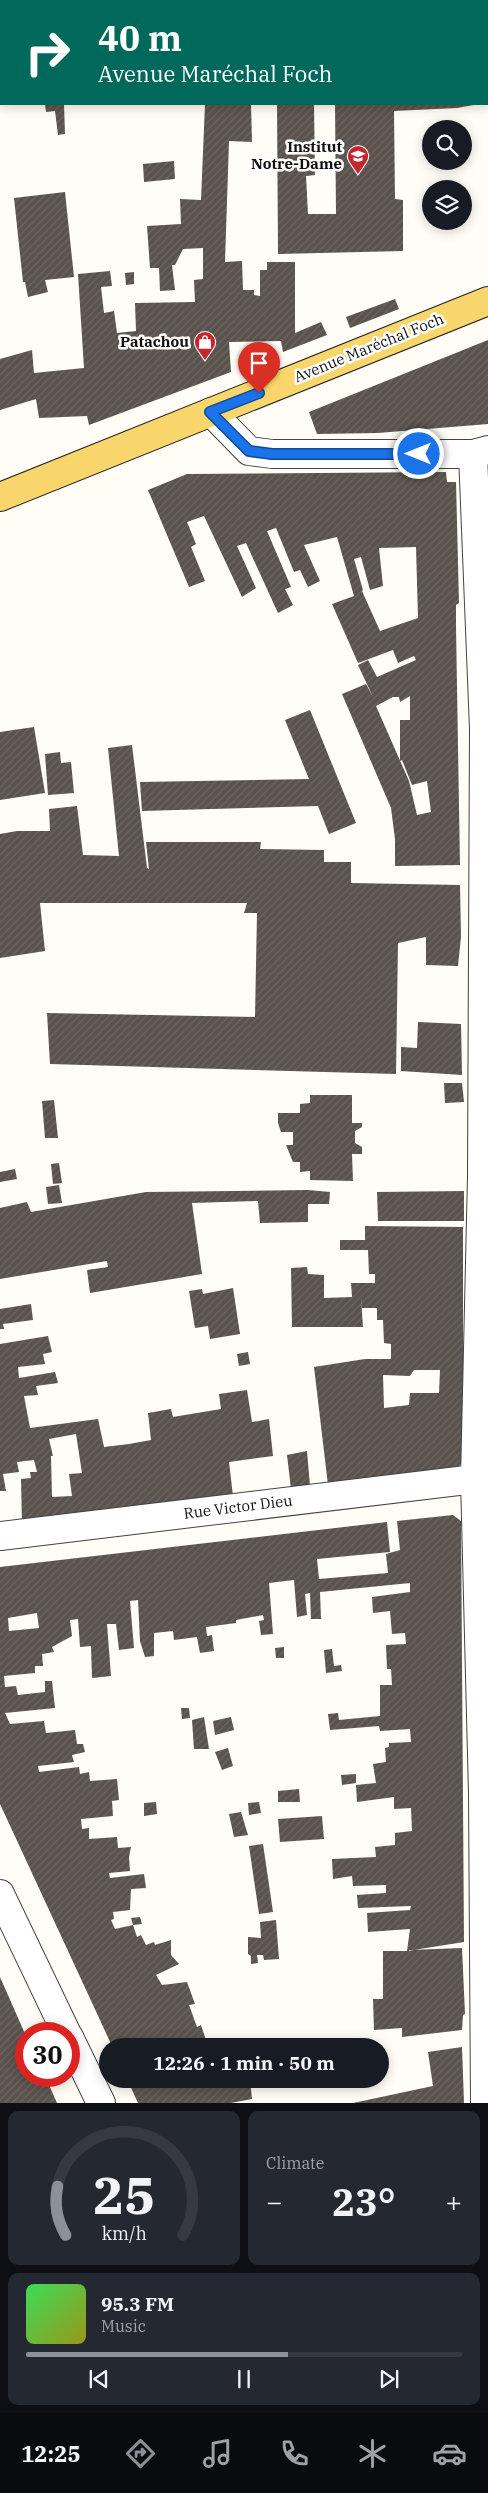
<!DOCTYPE html>
<meta charset="utf-8">
<style>
:root{--surface:#171b24;--page:#242831;--text:#f1f3f6;--muted:#9ea1a6;--line:#363941;--accent:#8c9099}
body{margin:0;font-family:"IBM Plex Serif",serif;background:var(--page);color:var(--text);height:100vh;display:flex;flex-direction:column;font-size:19px;white-space:nowrap}
*{box-sizing:border-box;margin:0}
p{font-size:16px;color:var(--muted)}
.icon{flex:none;width:28px;height:28px;fill:none;stroke:currentColor;stroke-width:2;stroke-linecap:round;stroke-linejoin:round}
.map{position:relative;height:2103px;overflow:hidden}
.panel{display:flex;flex-direction:column;gap:8px;padding:8px;background:#0d0f14;flex:1}
.panel>*{flex:none}
.guide{position:absolute;left:0px;top:0px;width:489px;height:105px;box-shadow:0 2px 12px #0003;background:#00695c;color:#fff;overflow:hidden}
.tools{position:absolute;left:422px;top:120px;display:grid;gap:10px}
.tools a{display:grid;place-items:center;width:50px;height:50px;border-radius:50%;background:var(--surface);box-shadow:0 2px 12px #0003;font-size:25px}
.speed{position:absolute;left:15px;top:2022px;display:flex;gap:10px;font-size:25px;font-weight:700;text-align:center}
.speed>*{display:grid;place-content:center;width:65px;height:65px;border-radius:50%;background:var(--surface);box-shadow:0 2px 12px #0003;line-height:1}
.speed .limit{border:8px solid #d22;background:#fff;color:#111}
.pin{position:absolute;display:grid;place-items:center;width:42px;height:42px;color:#fff;margin:-51px -21px;border-radius:50% 50% 50% 0;rotate:-45deg;box-shadow:0 0 5px #0007}
.pin .icon{rotate:45deg}
.me{position:absolute;width:55px;margin:-28px;rotate:270deg;stroke-linejoin:round;filter:drop-shadow(0 0 4px #0008)}
.turn{display:flex;align-items:center;gap:18px;height:105px;padding:0 15px;font-size:22px}
.turn .icon{width:65px;height:65px;stroke-width:2.5}
.turn b{display:block;font-size:35px;line-height:42px}
.big{font-size:38px;font-weight:800;line-height:1.1}
.panel .widget{flex:1;display:flex;flex-direction:column;justify-content:center;gap:8px;min-width:0;padding:0 18px;border-radius:10px;background:var(--page)}
.panel .dial{align-items:center;gap:0}
.dial svg{height:130px;overflow:visible;fill:none;stroke:var(--line);stroke-width:7;stroke-linecap:round;text-anchor:middle}
.dial text{fill:var(--text);stroke:none}
.song{display:flex;align-items:center;gap:15px}
.cover{width:60px;height:60px;border-radius:8px;background:linear-gradient(135deg,hsl(130 70% 55%),hsl(60 70% 35%))}
.played{height:5px;border-radius:2px;background:linear-gradient(90deg,var(--accent) 60%,var(--line) 60%)}
.keys{display:flex;justify-content:space-around;direction:ltr}
.heat{display:flex;justify-content:space-between;align-items:center;font-size:28px;direction:ltr}
.panel .tiles{flex:1;display:grid;gap:8px;grid-template-columns:1fr 1fr}
.widget:last-child{grid-column:span 2}
.trip{position:absolute;left:99px;top:2038px;width:290px;height:50px;border-radius:25px;background:var(--surface);box-shadow:0 2px 12px #0003;font-weight:800;line-height:50px;text-align:center}
.menu{display:flex;height:80px;justify-content:space-around;align-items:center;background:#090b0e;color:var(--muted)}
.menu .icon{width:35px;height:35px}
.menu .active{color:var(--accent)}
.menu b{font-size:22px;color:var(--text)}
.map>svg:first-child{display:block}
.building{fill:url(#building-hatch);fill-rule:evenodd}
.lines{fill:none;stroke-linecap:round;stroke-linejoin:round}
.minor-casing{stroke:#444;stroke-width:30}
.major-casing{stroke:#222;stroke-width:30}
.minor{stroke:#fff;stroke-width:28}
.major{stroke:#f9d66b;stroke-width:28}
.route-casing{stroke:#114b97;stroke-width:12}
.route{stroke:#1a73e8;stroke-width:9}
.labels{text-anchor:middle;stroke-width:5;stroke-linejoin:round;paint-order:stroke}
.poi-label{font-size:15px;font-weight:bold;fill:#111;stroke:#fff;text-anchor:end}
.street-label{font-size:15px;fill:#111;stroke:#fff}
</style>
<div class="map">
<svg width="488" height="2103" viewBox="0 0 488 2103">
<defs>
<pattern id="building-hatch" width="6" height="6" patternUnits="userSpaceOnUse" patternTransform="scale(1.25)"><rect width="6" height="6" fill="#5a524d"/><path d="M-1 1l2-2M0 6l6-6M5 7l2-2" fill="none" stroke="#6d6662"/></pattern>
</defs>
<rect width="100%" height="100%" fill="#fffdf5"/>
<path class="building" d="M45,104H64L65,134L58,135L55,111L46,112Z
M205,104H251L252,142L229,141L225,262L242,261L243,290H254V295L260,296V270H267V262H295V333L321,322L327,335L283,352L281,341L229,342L231,372L89,425L87,416L39,418L36,399L0,410V359L32,350L34,373L84,368L78,274L110,271L112,286L101,287L104,313L114,311L117,333L136,331L135,303L195,302L194,280L203,279V248L183,249L175,265H172L175,290L160,291L159,268H150L147,226L181,224L180,199L201,200Z
M277,104H314L315,175L306,176L308,214H336L335,104H479L457,108L394,111L395,199L403,200V251L278,254Z
M174,161L175,179L144,182L143,164Z
M65,192L74,277L45,280L48,292L28,297L25,282H23L14,198Z
M134,272V284L126,285L125,273Z
M395,299L399,309L350,328L346,317Z
M488,340V424L378,433L317,434L309,412Z
M446,472L447,482H456L459,603L456,605V627L460,865L395,866V839L391,808L342,694L366,684L373,697L358,665L368,660L377,677L416,660L414,656L398,663L393,650L358,663L332,604L354,596L337,537L304,545L320,581L308,587L300,570L294,572L276,528L267,531L291,587L285,589L293,605L278,613L246,543L237,546L256,588L242,597L204,516L187,522L196,544L191,547L205,581L189,587L148,490L187,474ZM416,547L418,618L380,631L362,591L363,590L354,559L361,557L370,590L383,586L379,548ZM410,696V720H400V761L402,760L412,785L427,781L431,812L417,815L409,781L376,706L393,697H399L400,702Z
M310,710L356,823L329,834L318,806L142,811L140,782L309,779L285,720Z
M34,727L45,793L0,800V732Z
M132,745L147,868L149,869L146,842H261L260,849L324,850V862H351V883L460,885L461,937L458,966L426,965V937L398,943L396,1074L50,1064L47,1013L255,1017L257,913H244L247,903H40L45,951L0,958V834L17,831H50L49,809L77,806L83,855L119,856L108,748Z
M60,752L61,763L71,762L74,793L48,795L45,754Z
M418,1022L461,1024L462,1075L401,1071V1047L417,1048Z
M444,1083H462L464,1102L445,1103Z
M310,1095H352V1123H362V1127L355,1131V1143L362,1147V1154H352L353,1181L310,1180V1171L300,1172V1162H293L286,1145H293V1132H281L278,1123V1113H300V1104L310,1103Z
M54,1100L58,1138H45L42,1101Z
M59,1163L62,1183L53,1184L51,1164Z
M15,1169L17,1179L0,1182V1172Z
M59,1185L62,1203L48,1204L46,1187Z
M308,1190L330,1192L329,1204H308V1222L260,1223L258,1201L192,1203L202,1274L90,1293L87,1270L108,1267L107,1261L0,1279V1208L27,1202L31,1212L146,1192Z
M464,1191V1221H378L377,1192Z
M365,1226L463,1227V1461L457,1469L328,1485L314,1367L365,1359H391V1344L384,1343L383,1320H377V1308H362L361,1297L363,1327H292L291,1268L307,1267L308,1274L324,1275V1298L352,1297L351,1283H375V1274H369L368,1250H340V1240H365ZM414,1370H440L439,1393H410L409,1405L384,1408L383,1375L410,1376Z
M233,1288L240,1334L210,1339L208,1326L195,1328L189,1291L202,1289L203,1294Z
M31,1304L33,1320L3,1324L4,1329H0V1309Z
M48,1336L52,1352L43,1354L45,1364L18,1367L19,1378L55,1372L58,1383L36,1386L38,1395L24,1396L30,1428L98,1419L104,1447L129,1444L151,1440L148,1413L171,1409L173,1417L221,1409L219,1394L247,1390L252,1422L269,1419L273,1456L229,1462L233,1496L22,1524L21,1479L31,1478L30,1472H37L34,1460L17,1462L19,1472L3,1474L6,1491H0V1344ZM76,1434L82,1473L69,1474L72,1496L52,1497L51,1456H53L49,1439Z
M248,1352L250,1364L239,1366L237,1354Z
M307,1451L310,1486L291,1489L287,1455Z
M453,1515L461,1521L464,1942L407,1951L410,1929L368,1932L367,1913L410,1910L411,1906L358,1908L357,1895L386,1893V1885L353,1886L352,1876L333,1879L332,1859L376,1857L375,1847L395,1845V1833L412,1831L411,1808L394,1809V1797L357,1802L356,1785L376,1783L373,1764L386,1762L385,1748L389,1747V1743L411,1742L410,1729L380,1731L379,1726L330,1730L328,1714L338,1713L339,1720L380,1716V1685H392L391,1669H387L386,1645L406,1644L405,1633L392,1634L390,1611L373,1613L372,1597L410,1592V1583L320,1592L321,1619H311L310,1593L305,1594L307,1615L297,1617L294,1580L269,1583L273,1634L261,1635L259,1621L264,1620L263,1615L236,1620V1623L206,1627L207,1636L212,1635L214,1651L200,1653L197,1637L174,1640L173,1631L154,1633V1656L145,1657L140,1641L138,1600L130,1601L134,1648L119,1650L116,1624H107L111,1676L92,1678L91,1646L80,1647L78,1619L70,1620L72,1636L52,1647L54,1652L42,1654L43,1666H35V1673L4,1676L5,1687L16,1686L18,1695L45,1692V1681H52L55,1708L5,1713L10,1724L44,1721L46,1733L75,1730L77,1744H83L85,1752L72,1755L74,1762L38,1766L39,1772L79,1767L80,1774L89,1772L90,1781L117,1779L119,1800L112,1801L113,1816L81,1819L82,1829L89,1828V1839L117,1837L118,1848L131,1847L129,1857L130,1871L109,1873L110,1878L144,1874L146,1888L131,1889L130,1910L113,1912L114,1919L111,1920L115,1929L133,1925L137,1937L141,1935L146,1945L154,1942L155,1945L171,1940V1955L179,1964L156,1975L162,1985L187,1982L195,2004L189,2005L197,2027L201,2025L206,2040L188,2046H112L0,1804V1567L387,1522L390,1552L317,1559L319,1579L388,1573L386,1554L400,1550L397,1521ZM37,1613L39,1628L9,1631L8,1618Z
M284,1647V1658H276L275,1648Z
M332,1649L334,1666L341,1665L342,1671L326,1673L324,1650Z
M181,1708H189L190,1718L182,1719Z
M204,1717L209,1749H194L192,1720Z
M231,1717L234,1730L215,1735L213,1721Z
M228,1748L233,1766L222,1770L215,1752Z
M356,1774V1783L342,1785L341,1775Z
M299,1789L300,1802H278V1791Z
M156,1802L157,1814L144,1816V1803Z
M259,1802L261,1813L249,1815L248,1803Z
M241,1812L248,1835L234,1837L229,1814Z
M322,1816L324,1839L280,1842L278,1819Z
M263,1844L273,1912L259,1914L249,1846Z
M140,1917L142,1924L133,1925L131,1918Z
M276,1920L279,1959L264,1960L263,1955H257L258,1963L251,1964V1956L248,1954V1937L261,1938L260,1922Z
M462,1948L465,2014L463,2015L462,2030L402,2037V2028L374,2030L373,1999H383V1951Z
M0,1977L26,2036V2076H45L57,2103H0Z
M462,2047L464,2103H353L433,2086L428,2052Z
M127,2079H178L182,2087L250,2079L252,2099L231,2103H138Z"/>
<g class="lines">
<g class="minor-casing">
<path id="minor" d="M211,412L249,451L272,454H473L488,450
M473,454L484,729L482,1176L475,1479L483,1794L485,2103
M0,1536L475,1479
M0,1894L67,2034
M69,2037L101,2103"/>
</g>
<g class="major-casing">
<path id="major" d="M0,497L488,301"/>
</g>
<use href="#minor" class="minor"/>
<use href="#major" class="major"/>
</g>
<g class="lines">
<g class="route-casing">
<path id="route" d="M259,393L210,412L249,451L272,454H419"/>
</g>
<use href="#route" class="route"/>
</g>
<defs>
<g id="school-pin" transform="scale(1.125)"><path d="M0 17L-7.5 6A9.5 9.5 0 1 1 7.5 6Z" fill="#c4262e" stroke="#fff"/><path d="M0-5L7-2L0 1L-7-2ZM-4 1L0 2.5L4 1V4Q0 6-4 4Z" fill="#fff"/></g>
<g id="shop-pin" transform="scale(1.125)"><path d="M0 17L-7.5 6A9.5 9.5 0 1 1 7.5 6Z" fill="#c4262e" stroke="#fff"/><path d="M-5-2.5h2.3a2.7 3.5 0 0 1 5.4 0H5L5.5 6h-11ZM-1.5-2.5h3a1.5 2.3 0 0 0-3 0Z" fill="#fff"/></g>
</defs>
<g fill-rule="evenodd">
<use href="#school-pin" x="358" y="156"/>
<use href="#shop-pin" x="205" y="342"/>
</g>
<g class="labels">
<g class="poi-label">
<text x="342" y="152">Institut<tspan x="342" dy="17">Notre-Dame</tspan></text>
<text x="189" y="347">Patachou</text>
</g>
<g class="street-label">
<text transform="translate(369 348) rotate(-22)" y="5">Avenue Maréchal Foch</text>
<text transform="translate(238 1507) rotate(-7)" y="5">Rue Victor Dieu</text>
</g>
</g>
</svg>
<div class="tools">
<a><svg class="icon" aria-label="search" viewBox="0 0 24 24"><circle cx="10" cy="10" r="6"/><path d="M15 15l6 6"/></svg></a>
<a><svg class="icon" aria-label="layers" viewBox="0 0 24 24"><path d="M12 4l9 5-9 5-9-5zM3 14l9 5 9-5"/></svg></a>
</div>
<div class="speed"><div class="limit">30</div></div>
<div class="pin" style="left:259px;top:393px;background:#d93025"><svg class="icon" aria-label="arrive" viewBox="0 0 24 24"><path d="M6 21V4h12l-3 4 3 4H6"/></svg></div>
<svg class="me" style="left:419px;top:454px" viewBox="-20 -20 40 40"><circle r="17" fill="#1a73e8" stroke="#fff" stroke-width="3"/><path d="M0-11L8 9 0 5-8 9z" fill="#fff"/></svg>
<div class="trip">12:26 · 1 min · 50 m</div>
<div class="guide">
<div class="turn"><svg class="icon" aria-label="right" viewBox="0 0 24 24"><path d="M7 20v-9h11M14 6l5 5-5 5"/></svg><div><b>40 m</b>Avenue Maréchal Foch</div></div>
</div>
</div>
<section class="panel">
<div class="tiles">
<div class="widget dial"><svg viewBox="0 0 100 80">
<path d="M14 69A42 42 0 1 1 86 69"/>
<path d="M14 69A42 42 0 0 1 9 39" stroke="#8c9099"/>
<text x="50" y="56" font-size="32" font-weight="700">25</text>
<text x="50" y="72" font-size="11">km/h</text>
</svg></div>
<div class="widget"><p>Climate</p>
<div class="heat"><a>−</a><b class="big">23°</b><a>+</a></div>
</div>
<div class="widget">
<div class="song"><i class="cover"></i><div><b>95.3 FM</b><p>Music</p></div></div>
<div class="played"></div>
<div class="keys"><svg class="icon" aria-label="previous" viewBox="0 0 24 24"><path d="M18 5L8 12l10 7zM5 5v14"/></svg><svg class="icon" aria-label="pause" viewBox="0 0 24 24"><path d="M8 5v14M16 5v14"/></svg><svg class="icon" aria-label="next" viewBox="0 0 24 24"><path d="M6 5l10 7-10 7zM19 5v14"/></svg></div>
</div>
</div>
</section>
<nav class="menu">
<b>12:25</b>
<svg class="icon active" aria-label="directions" viewBox="0 0 24 24"><path d="M12 3l9 9-9 9-9-9zM9 14v-3h6M13 9l2 2-2 2"/></svg>
<svg class="icon" aria-label="music" viewBox="0 0 24 24"><path d="M9 18V5l10-2v13"/><circle cx="6" cy="18" r="3"/><circle cx="16" cy="16" r="3"/></svg>
<svg class="icon" aria-label="phone" viewBox="0 0 24 24"><path d="M5 4h4l2 5-3 2q2 4 5 5l2-3 5 2v4C11 20 4 13 5 4z"/></svg>
<svg class="icon" aria-label="climate" viewBox="0 0 24 24"><path d="M12 3v18M4 7l16 10M4 17L20 7"/></svg>
<svg class="icon" aria-label="car" viewBox="0 0 24 24"><path d="M5 17H2v-5l4-1 3-4h7l3 4 3 1v5h-3M9 17h6M6 11h13"/><circle cx="7" cy="17" r="2"/><circle cx="17" cy="17" r="2"/></svg>
</nav>
